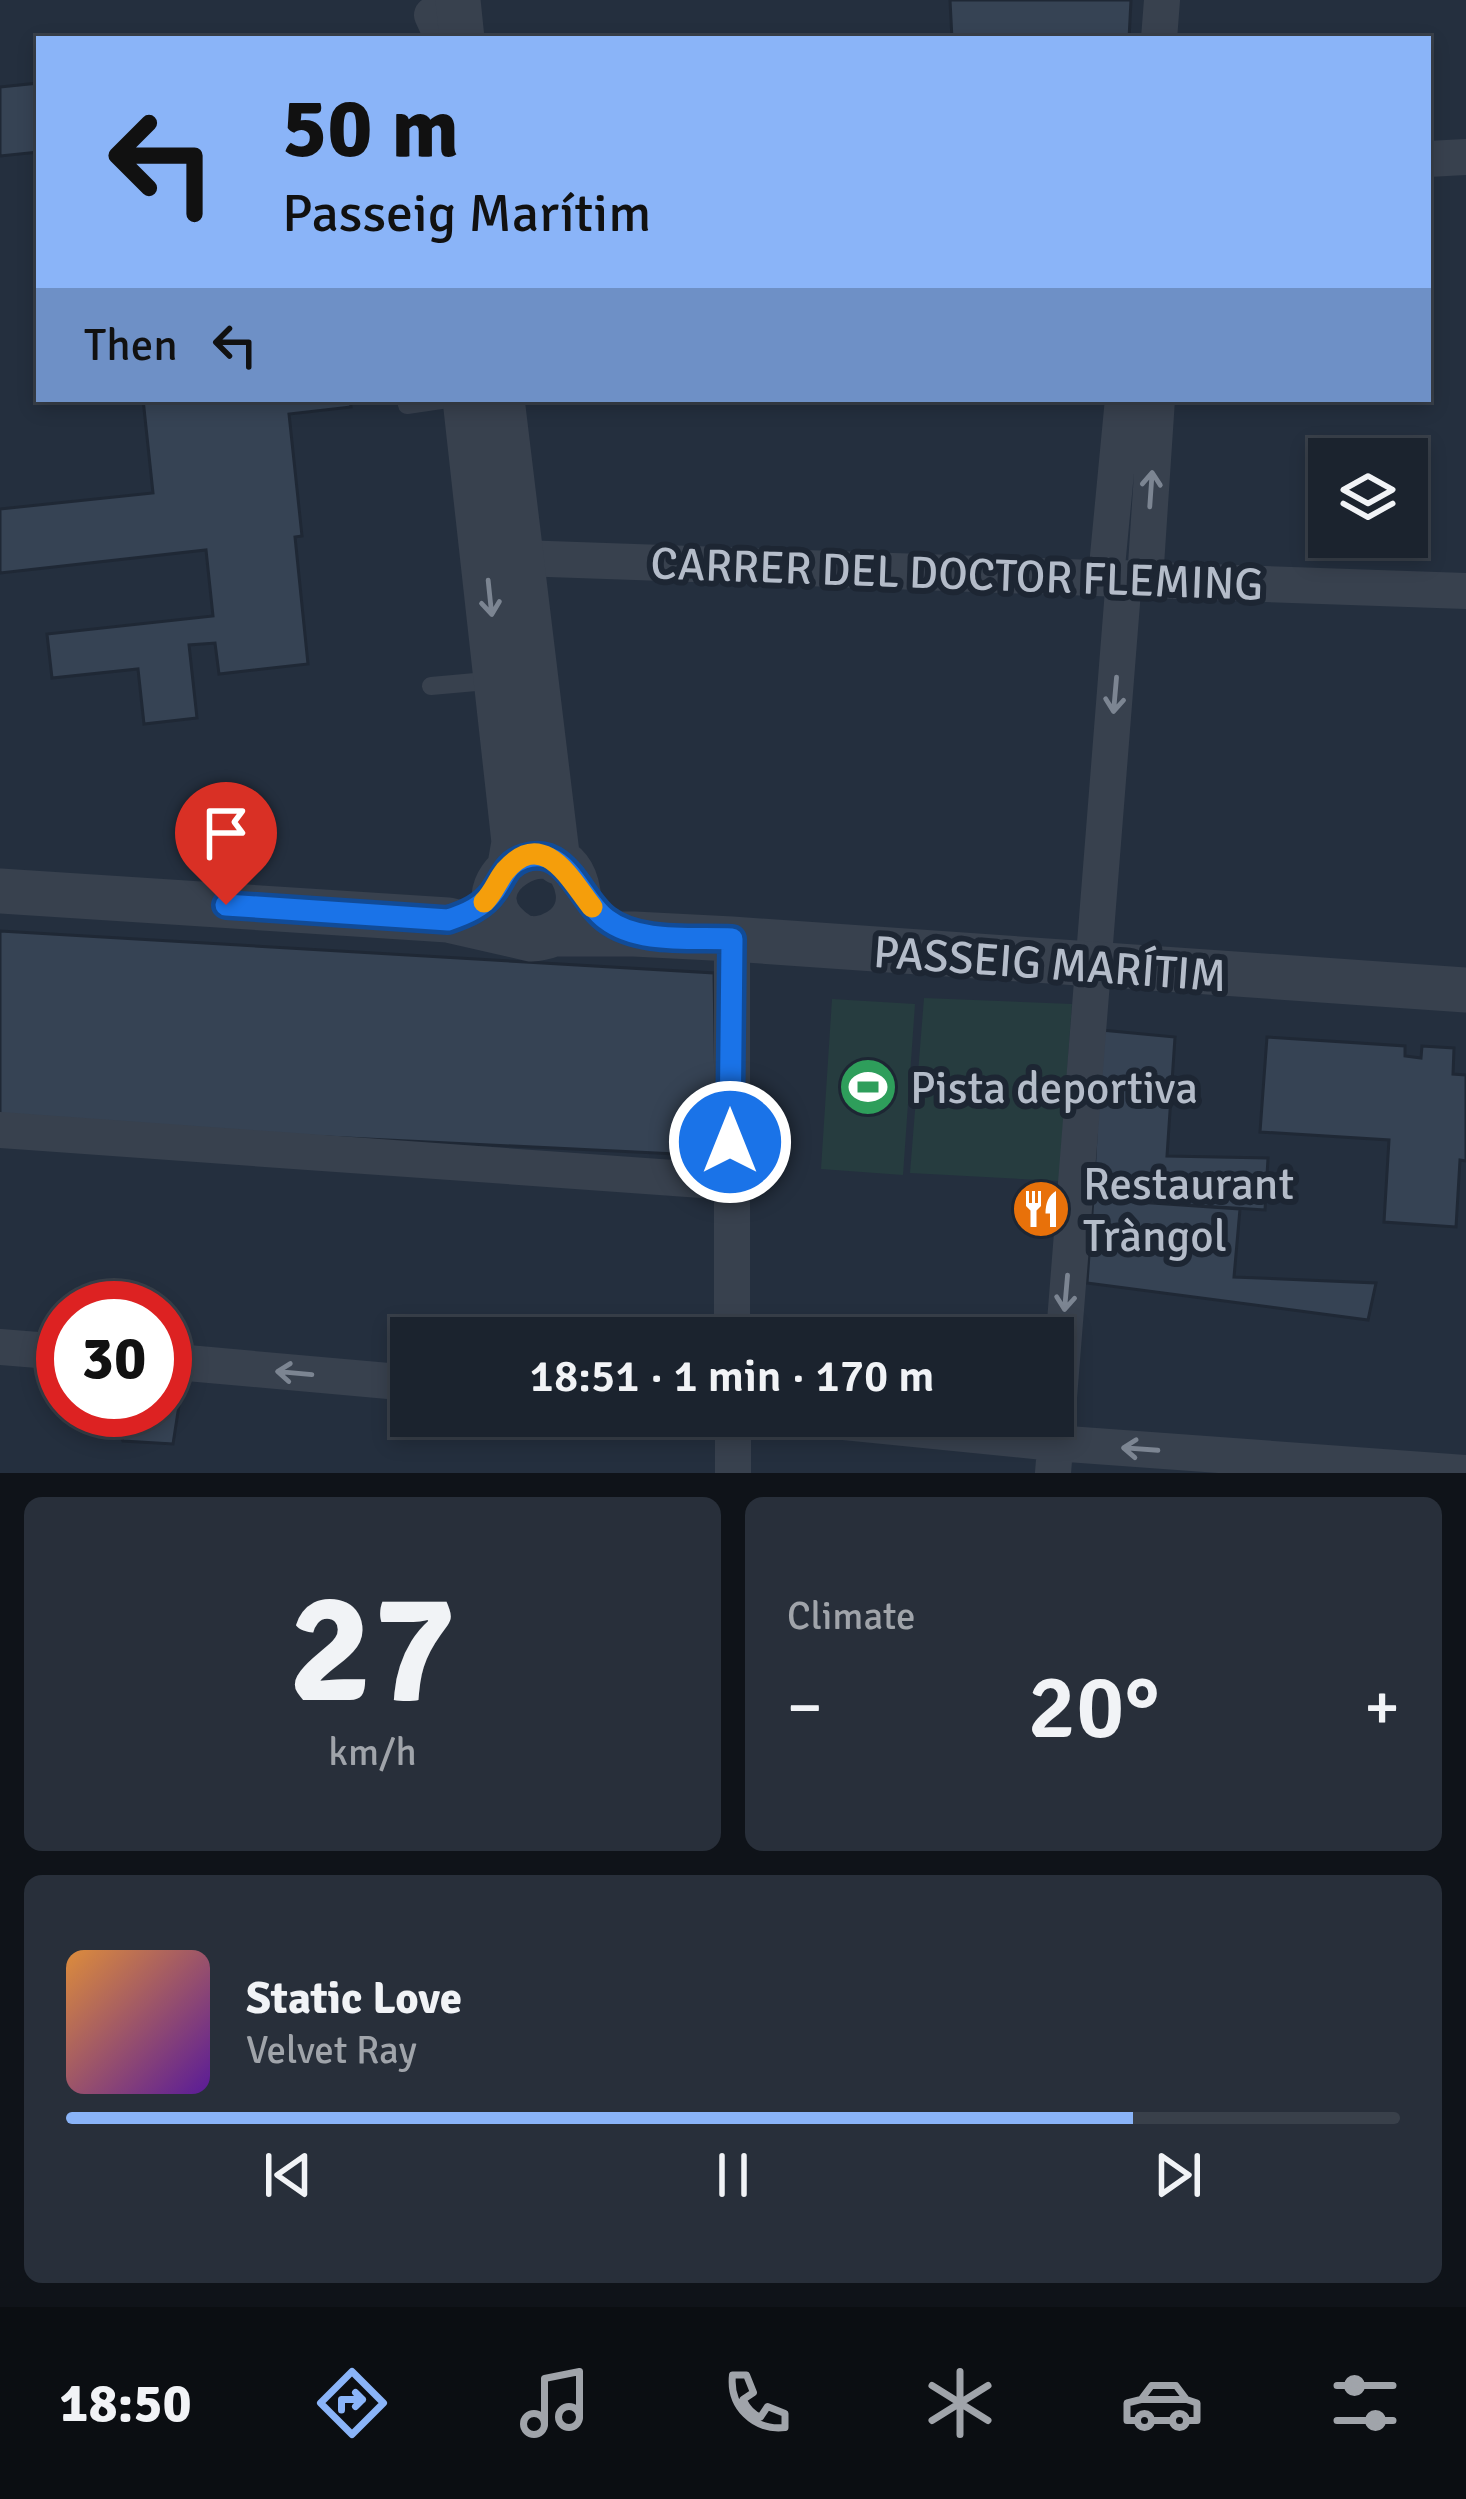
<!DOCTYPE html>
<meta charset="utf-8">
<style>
:root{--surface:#1b232e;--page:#282f3a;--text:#f1f3f6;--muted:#a0a4aa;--line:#39404a;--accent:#8ab4f8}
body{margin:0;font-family:Signika,sans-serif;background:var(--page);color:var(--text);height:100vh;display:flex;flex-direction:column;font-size:45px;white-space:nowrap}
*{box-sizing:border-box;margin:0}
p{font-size:39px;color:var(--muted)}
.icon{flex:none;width:66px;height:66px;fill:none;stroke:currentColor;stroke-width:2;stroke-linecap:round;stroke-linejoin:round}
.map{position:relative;height:1473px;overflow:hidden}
.panel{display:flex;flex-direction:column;gap:24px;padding:24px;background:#0f1319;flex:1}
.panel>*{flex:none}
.guide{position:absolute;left:36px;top:36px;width:1395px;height:366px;border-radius:0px;box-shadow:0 6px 18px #0003,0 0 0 3px var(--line);background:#8ab4f8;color:#111;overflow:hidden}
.buttons{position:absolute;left:1308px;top:438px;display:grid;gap:24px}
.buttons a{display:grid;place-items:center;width:120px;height:120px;border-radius:0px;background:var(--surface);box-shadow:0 6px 18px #0003,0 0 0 3px var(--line);font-size:60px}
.speed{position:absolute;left:36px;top:1281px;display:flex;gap:24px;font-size:60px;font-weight:700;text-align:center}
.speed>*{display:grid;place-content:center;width:156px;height:156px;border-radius:50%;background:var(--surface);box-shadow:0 6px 18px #0003,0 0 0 3px var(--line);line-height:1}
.speed .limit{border:18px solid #d22;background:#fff;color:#111}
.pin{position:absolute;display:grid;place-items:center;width:102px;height:102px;color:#fff;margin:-123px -51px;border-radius:50% 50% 50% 0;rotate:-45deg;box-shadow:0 0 12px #0007}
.pin .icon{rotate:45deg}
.me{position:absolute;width:132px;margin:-66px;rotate:0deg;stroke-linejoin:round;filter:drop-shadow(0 0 9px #0008)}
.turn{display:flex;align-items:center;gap:42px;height:252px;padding:0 48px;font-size:54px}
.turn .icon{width:156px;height:156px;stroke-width:2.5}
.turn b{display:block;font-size:84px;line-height:102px}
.then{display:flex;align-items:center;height:114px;padding:0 48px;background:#0003;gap:24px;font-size:45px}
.big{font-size:90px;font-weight:600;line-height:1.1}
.panel .card{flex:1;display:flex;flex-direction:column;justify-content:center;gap:18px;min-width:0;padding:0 42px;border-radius:18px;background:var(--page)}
.panel .dial{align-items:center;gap:0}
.dial b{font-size:156px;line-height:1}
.song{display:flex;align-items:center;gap:36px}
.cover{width:144px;height:144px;border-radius:18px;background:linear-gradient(135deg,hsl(30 70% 55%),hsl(270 70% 35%))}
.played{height:12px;border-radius:6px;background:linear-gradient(90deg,var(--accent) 80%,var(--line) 80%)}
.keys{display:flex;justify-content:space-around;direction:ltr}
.heat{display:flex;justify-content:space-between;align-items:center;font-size:66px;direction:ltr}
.panel .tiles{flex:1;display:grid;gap:24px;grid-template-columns:1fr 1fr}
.card:last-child{grid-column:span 2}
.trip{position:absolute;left:390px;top:1317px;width:684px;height:120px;border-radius:0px;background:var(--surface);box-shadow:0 6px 18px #0003,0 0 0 3px var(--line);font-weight:600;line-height:120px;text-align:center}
.tab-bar{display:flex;height:192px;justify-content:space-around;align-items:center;background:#0b0e12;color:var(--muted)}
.tab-bar .icon{width:84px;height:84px}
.tab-bar .selected{color:var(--accent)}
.tab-bar b{font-size:54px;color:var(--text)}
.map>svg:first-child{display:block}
.green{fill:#263c3f}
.building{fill:#364354;stroke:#1f2835;stroke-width:3}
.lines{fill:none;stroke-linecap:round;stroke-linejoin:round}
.service{stroke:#38414e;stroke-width:18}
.minor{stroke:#38414e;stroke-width:36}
.tertiary{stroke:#38414e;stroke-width:45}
.oneway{stroke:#7c8592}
.route-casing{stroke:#114b97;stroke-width:30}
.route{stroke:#1a73e8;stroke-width:21}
.slow{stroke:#f59e0b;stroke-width:21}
.labels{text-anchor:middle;stroke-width:12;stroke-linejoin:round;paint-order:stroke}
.street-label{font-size:45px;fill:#b4bcc9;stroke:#1d2633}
.poi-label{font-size:45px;fill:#b4bcc9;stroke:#1d2633;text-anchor:start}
</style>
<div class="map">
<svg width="1466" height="1473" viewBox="0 0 1466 1473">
<rect width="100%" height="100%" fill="#242f3e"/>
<path class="green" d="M924,998L1072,1004L1059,1181L910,1173Z
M832,999L915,1004L903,1175L821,1169Z"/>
<path class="building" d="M950,0H1131L1129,39H952Z
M39,83V152L0,156V87Z
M143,399H350L351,407L289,414L302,536L295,537L308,664L219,674L215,643L189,645L197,718L144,724L138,669L52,678L47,634L213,616L206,550L0,573V509L153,493Z
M0,931L714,973L717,1156L0,1121Z
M1101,1030L1175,1037L1167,1156L1268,1158L1265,1210L1093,1199Z
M1267,1037L1405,1046V1056L1421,1058L1422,1046L1454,1048L1453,1074L1466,1075V1161L1460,1160L1456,1227L1384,1222L1389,1140L1260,1132Z
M1093,1199L1240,1209L1234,1277L1376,1283L1368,1320L1087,1283Z
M165,1398L180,1399L173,1444L123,1441L110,1410H165Z"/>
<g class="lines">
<path class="service" d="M407,405L448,399
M431,686L498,680"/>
<path class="minor" d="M432,15L443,39
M1159,39L1162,0
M1428,159L1466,157
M506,543L520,558L1466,591
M1106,577L1123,399
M1145,580L1157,399
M732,939V1338
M0,1130L730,1182
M0,1347L63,1352
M165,1361L411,1383
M733,1416V1473
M784,1416L1054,1443L1466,1473
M1053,1473L1124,578"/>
<path class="tertiary" d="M458,0L462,39
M465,399L514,842L510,865
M502,399L558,862
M0,891L448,920L531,939C557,938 582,921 578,892C566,812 442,885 519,935
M556,934H634L732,939L1466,990"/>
</g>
<defs><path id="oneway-shaft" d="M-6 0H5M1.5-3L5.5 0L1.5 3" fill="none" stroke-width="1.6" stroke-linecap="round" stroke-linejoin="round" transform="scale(3)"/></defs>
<g class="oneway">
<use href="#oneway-shaft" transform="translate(1151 489) rotate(-86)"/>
<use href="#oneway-shaft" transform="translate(490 598) rotate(84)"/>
<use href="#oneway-shaft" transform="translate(1115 695) rotate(95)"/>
<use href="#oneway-shaft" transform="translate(1066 1293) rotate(95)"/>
<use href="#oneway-shaft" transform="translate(294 1373) rotate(-175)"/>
<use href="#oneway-shaft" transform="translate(1140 1449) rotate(-176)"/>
</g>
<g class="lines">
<g class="route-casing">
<path id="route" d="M226,905L448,920C466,914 483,907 494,891C504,877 506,864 524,858C567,844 579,899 606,919C638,944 693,937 732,939L730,1142"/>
</g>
<use href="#route" class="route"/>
<path class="slow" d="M484,902C494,892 497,881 505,871C544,826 571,881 592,907"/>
</g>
<defs>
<g id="stadium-disc" transform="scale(3)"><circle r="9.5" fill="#2e9e5b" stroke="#1d2633"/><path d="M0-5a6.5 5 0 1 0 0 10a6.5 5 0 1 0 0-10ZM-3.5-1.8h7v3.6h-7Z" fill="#fff"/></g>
<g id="restaurant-disc" transform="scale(3)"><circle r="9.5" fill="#e8710a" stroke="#1d2633"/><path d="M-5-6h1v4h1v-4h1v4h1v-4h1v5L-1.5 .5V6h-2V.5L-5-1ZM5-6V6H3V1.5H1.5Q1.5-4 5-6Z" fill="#fff"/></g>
</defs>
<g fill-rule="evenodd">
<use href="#stadium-disc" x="868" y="1087"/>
<use href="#restaurant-disc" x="1041" y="1209"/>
</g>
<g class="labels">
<g class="street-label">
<text transform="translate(957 573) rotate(2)" y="16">CARRER DEL DOCTOR FLEMING</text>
<text transform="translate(1050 963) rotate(4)" y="16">PASSEIG MARÍTIM</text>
</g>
<g class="poi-label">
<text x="910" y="1103">Pista deportiva</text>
<text x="1083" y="1199">Restaurant<tspan x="1083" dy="52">Tràngol</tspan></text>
</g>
</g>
</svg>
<div class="buttons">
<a><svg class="icon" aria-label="layers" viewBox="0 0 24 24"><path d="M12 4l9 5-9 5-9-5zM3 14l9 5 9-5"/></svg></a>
</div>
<div class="speed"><div class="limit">30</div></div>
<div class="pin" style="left:226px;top:905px;background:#d93025"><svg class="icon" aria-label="arrive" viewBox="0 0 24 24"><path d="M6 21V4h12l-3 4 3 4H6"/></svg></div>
<svg class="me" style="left:730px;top:1142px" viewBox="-20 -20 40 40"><circle r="17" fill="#1a73e8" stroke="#fff" stroke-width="3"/><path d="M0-11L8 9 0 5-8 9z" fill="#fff"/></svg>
<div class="trip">18:51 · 1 min · 170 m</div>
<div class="guide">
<div class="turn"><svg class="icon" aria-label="left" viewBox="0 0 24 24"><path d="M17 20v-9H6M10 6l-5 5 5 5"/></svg><div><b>50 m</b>Passeig Marítim</div></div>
<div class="then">Then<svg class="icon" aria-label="left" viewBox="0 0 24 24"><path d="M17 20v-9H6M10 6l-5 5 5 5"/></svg></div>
</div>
</div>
<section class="panel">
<div class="tiles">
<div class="card dial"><b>27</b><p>km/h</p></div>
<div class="card"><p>Climate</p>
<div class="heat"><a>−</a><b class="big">20°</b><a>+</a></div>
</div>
<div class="card">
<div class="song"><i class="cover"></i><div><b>Static Love</b><p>Velvet Ray</p></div></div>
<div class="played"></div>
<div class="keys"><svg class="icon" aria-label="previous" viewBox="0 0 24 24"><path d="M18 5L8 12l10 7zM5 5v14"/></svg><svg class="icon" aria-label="pause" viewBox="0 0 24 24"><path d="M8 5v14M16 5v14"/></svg><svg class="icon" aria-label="next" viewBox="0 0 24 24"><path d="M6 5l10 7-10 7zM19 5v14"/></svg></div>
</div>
</div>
</section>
<nav class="tab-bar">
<b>18:50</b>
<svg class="icon selected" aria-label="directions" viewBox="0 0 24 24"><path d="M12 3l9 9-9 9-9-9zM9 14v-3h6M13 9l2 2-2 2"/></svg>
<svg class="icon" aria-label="music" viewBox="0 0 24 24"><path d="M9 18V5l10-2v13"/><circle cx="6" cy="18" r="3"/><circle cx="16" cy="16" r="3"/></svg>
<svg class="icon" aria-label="phone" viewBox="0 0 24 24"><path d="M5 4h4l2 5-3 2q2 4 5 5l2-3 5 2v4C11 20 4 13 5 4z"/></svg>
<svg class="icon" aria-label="climate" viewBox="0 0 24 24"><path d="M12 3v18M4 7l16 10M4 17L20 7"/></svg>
<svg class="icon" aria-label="car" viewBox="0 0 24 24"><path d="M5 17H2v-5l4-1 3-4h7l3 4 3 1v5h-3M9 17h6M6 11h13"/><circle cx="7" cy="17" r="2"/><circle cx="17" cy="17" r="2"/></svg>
<svg class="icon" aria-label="filters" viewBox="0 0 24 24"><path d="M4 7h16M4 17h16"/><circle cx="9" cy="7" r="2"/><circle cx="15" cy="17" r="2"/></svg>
</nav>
